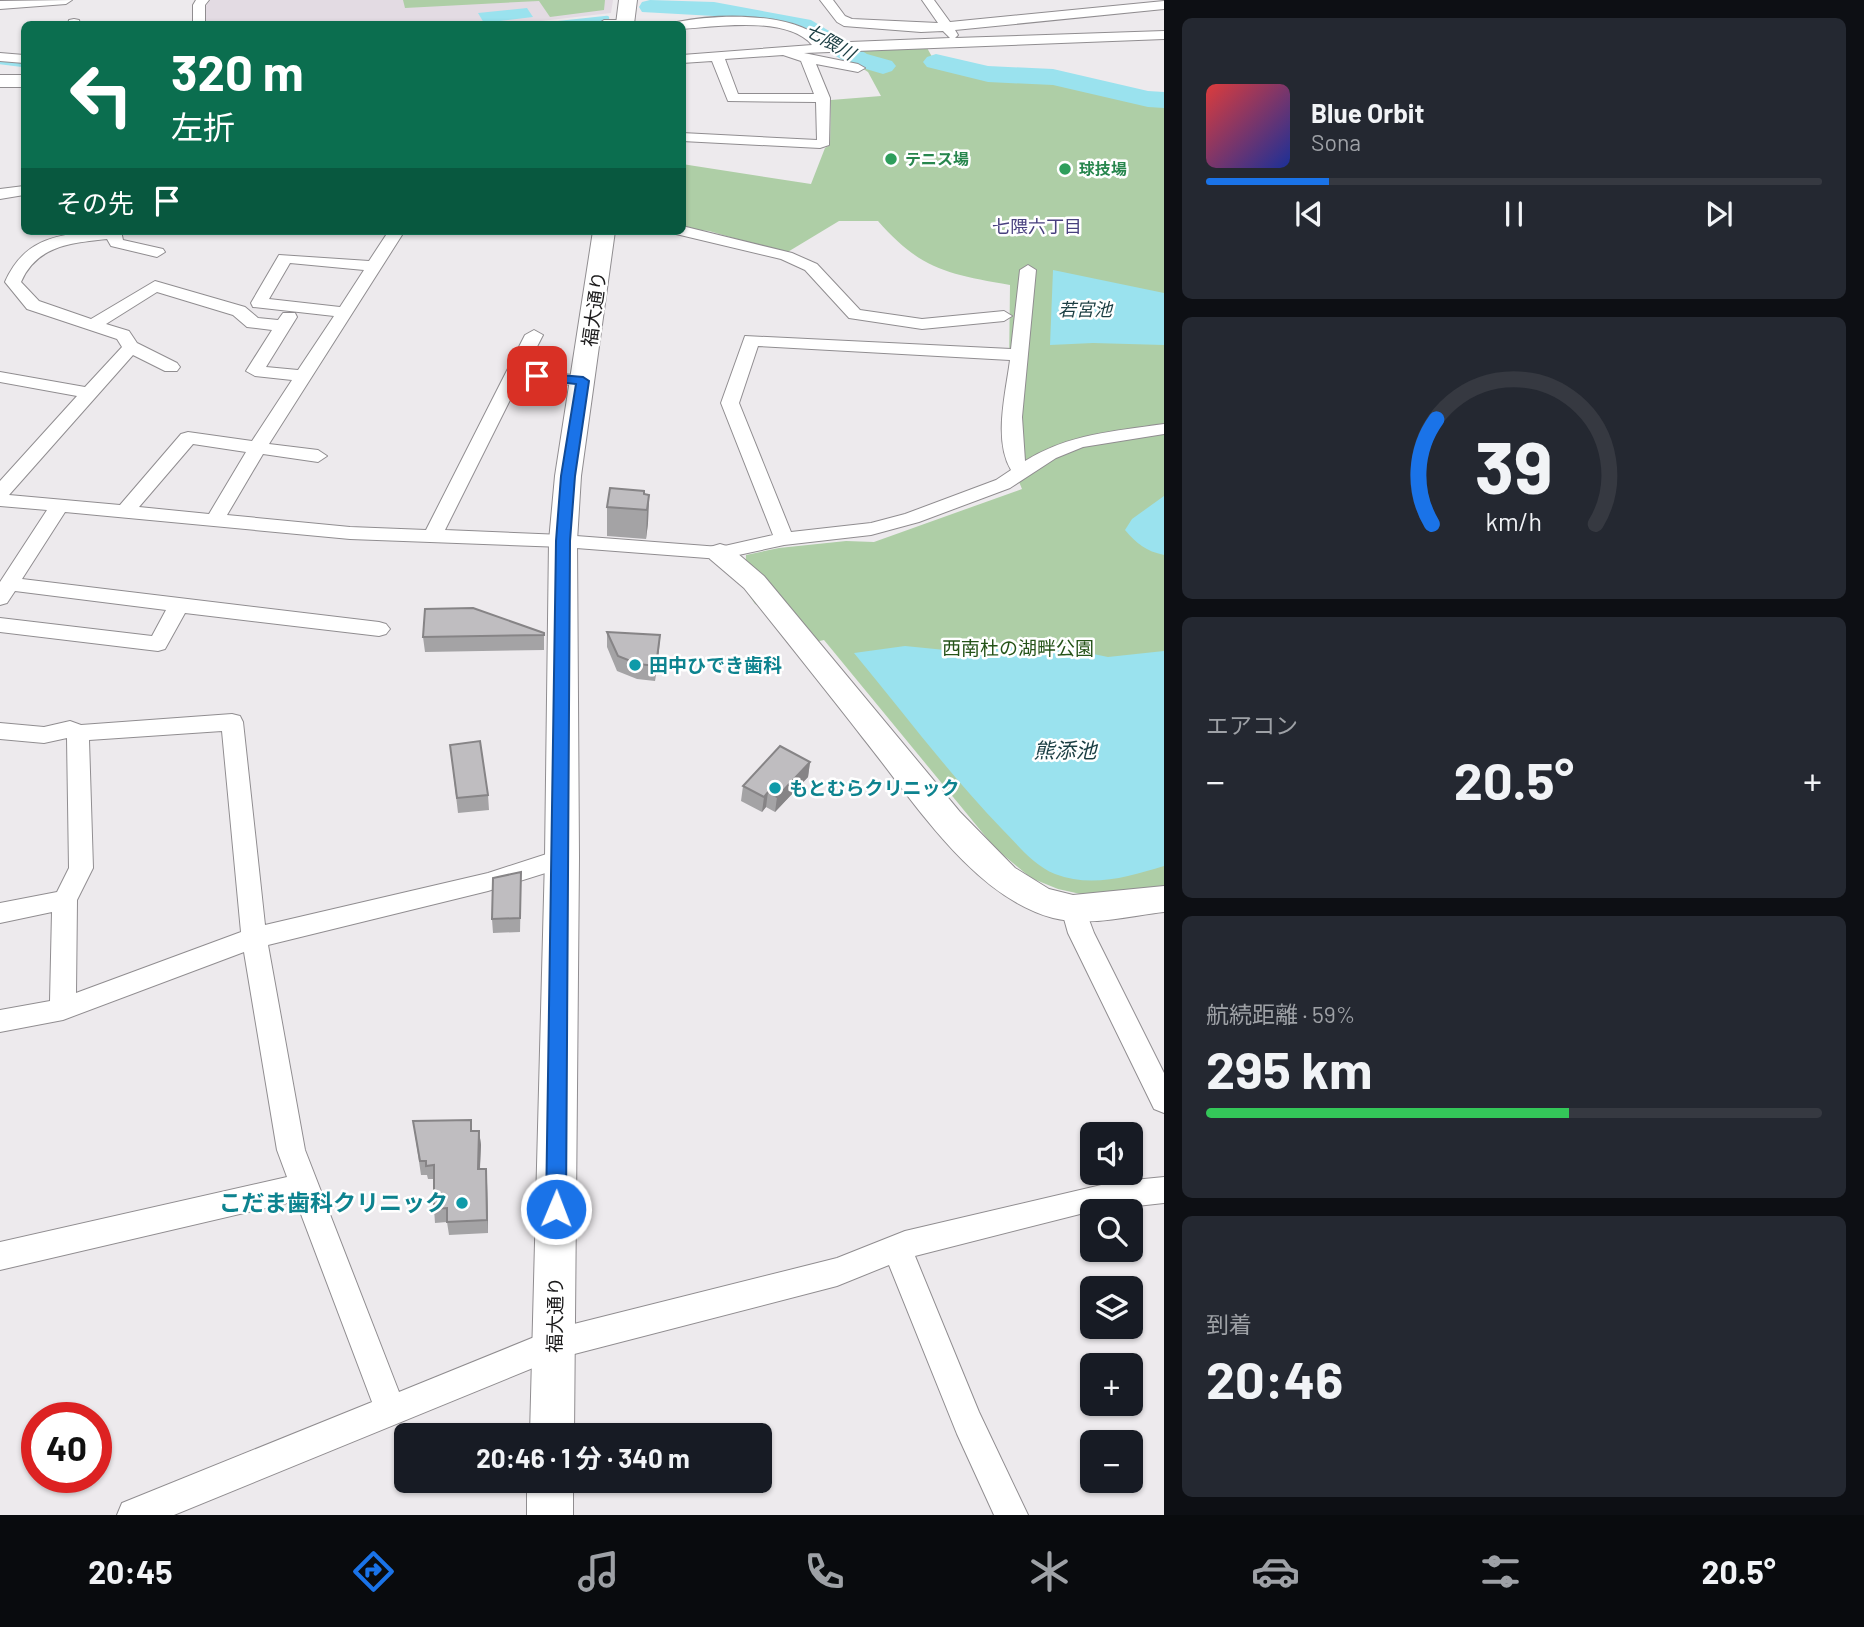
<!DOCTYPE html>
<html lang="ja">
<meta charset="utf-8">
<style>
:root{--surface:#171b24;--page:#242831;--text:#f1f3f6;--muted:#9ea1a6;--line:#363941;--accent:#1a73e8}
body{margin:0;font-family:Barlow,"Noto Sans JP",sans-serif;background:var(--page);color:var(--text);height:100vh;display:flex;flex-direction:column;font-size:26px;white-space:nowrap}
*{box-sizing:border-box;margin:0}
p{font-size:23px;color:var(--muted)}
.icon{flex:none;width:38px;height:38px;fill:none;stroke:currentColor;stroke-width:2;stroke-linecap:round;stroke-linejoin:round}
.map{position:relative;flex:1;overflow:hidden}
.side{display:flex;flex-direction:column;gap:18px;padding:18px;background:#0d0f14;width:700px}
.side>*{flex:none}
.top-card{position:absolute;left:21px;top:21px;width:665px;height:214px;border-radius:10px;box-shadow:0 2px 5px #0004;background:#0b6e4f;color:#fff;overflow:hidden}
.controls{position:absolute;left:1080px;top:1122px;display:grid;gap:14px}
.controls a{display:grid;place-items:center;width:63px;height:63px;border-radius:10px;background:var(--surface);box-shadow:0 2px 5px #0004;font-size:35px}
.speed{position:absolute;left:21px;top:1402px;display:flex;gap:14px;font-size:35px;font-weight:700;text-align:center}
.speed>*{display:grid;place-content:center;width:91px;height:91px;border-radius:50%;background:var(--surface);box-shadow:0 2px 5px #0004;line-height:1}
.speed .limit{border:10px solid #d22;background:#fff;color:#111}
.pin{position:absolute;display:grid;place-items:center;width:60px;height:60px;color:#fff;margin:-30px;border-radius:14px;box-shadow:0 4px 10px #0006}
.me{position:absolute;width:77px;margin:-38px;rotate:1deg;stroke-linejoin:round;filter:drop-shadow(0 0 5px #0008)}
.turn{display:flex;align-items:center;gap:24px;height:147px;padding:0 35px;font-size:32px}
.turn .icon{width:91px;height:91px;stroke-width:2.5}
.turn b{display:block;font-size:49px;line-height:60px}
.then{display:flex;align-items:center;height:66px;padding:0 35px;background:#0003;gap:14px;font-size:26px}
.big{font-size:52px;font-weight:700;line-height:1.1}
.side .tile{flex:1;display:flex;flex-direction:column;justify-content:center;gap:10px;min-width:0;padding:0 24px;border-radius:10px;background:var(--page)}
.side .dial{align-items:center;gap:0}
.dial svg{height:182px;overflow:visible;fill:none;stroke:var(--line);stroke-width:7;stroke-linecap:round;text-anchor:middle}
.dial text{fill:var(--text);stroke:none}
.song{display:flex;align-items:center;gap:21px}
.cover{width:84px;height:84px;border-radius:10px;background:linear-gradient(135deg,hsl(0 70% 55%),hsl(230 70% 35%))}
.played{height:7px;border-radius:4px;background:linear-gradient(90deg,var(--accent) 20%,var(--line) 20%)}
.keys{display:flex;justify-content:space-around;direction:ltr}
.heat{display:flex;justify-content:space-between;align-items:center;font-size:38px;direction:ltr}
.charge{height:10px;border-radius:5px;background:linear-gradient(90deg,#34c759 59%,var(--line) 0)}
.trip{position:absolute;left:394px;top:1423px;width:378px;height:70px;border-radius:10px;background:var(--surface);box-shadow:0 2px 5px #0004;font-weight:700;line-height:70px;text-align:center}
.dock{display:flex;height:112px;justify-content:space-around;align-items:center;background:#090b0e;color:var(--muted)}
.dock .icon{width:49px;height:49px}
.dock .active{color:var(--accent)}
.dock b{font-size:32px;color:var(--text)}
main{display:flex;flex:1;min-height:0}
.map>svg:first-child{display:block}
.built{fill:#e3dbe3}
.green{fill:#aecea6}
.water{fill:#9ae2ee}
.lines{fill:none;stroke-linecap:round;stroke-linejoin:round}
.stream{stroke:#9ae2ee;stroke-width:4.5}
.river{fill:#9ae2ee;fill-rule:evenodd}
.street-casing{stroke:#908d90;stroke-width:2}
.secondary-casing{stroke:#908d90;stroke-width:2}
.street{fill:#fff;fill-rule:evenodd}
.secondary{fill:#fff;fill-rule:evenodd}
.wall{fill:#a4a3a5}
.shaded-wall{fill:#868486}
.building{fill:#bfbdc0;stroke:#868486;stroke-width:2}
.route{fill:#1a73e8;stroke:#114b97;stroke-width:2}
.leisure-dot{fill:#2e9e5b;stroke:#fff;stroke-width:2.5}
.culture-dot{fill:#0f9aa8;stroke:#fff;stroke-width:2.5}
.labels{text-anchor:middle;stroke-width:5;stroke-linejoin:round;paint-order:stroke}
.far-leisure-label{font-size:16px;font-weight:bold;fill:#27864d;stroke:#fff;text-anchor:start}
.far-water-label{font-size:18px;font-style:italic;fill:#1b3e43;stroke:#fff}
.far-neighbourhood-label{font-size:18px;fill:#49417f;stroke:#fff}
.street-label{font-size:19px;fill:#1b1a1b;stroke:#fff}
.park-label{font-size:19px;fill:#255318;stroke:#fff}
.culture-label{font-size:19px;font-weight:bold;fill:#0d838f;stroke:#fff;text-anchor:start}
.water-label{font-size:21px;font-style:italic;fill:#1b3e43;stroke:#fff}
.near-culture-label{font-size:23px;font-weight:bold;fill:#0d838f;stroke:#fff;text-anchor:end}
</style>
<main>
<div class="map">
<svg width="1164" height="1515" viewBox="0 0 1164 1515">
<rect width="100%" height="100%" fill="#edeaed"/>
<path class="built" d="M210,0H613L611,13L515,24H206L204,9Z"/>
<path class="green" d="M403,0H605L604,10L550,17L539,1L405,8Z
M926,46L936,64L986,75L1053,78L1092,86L1132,99L1164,102V889L1085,895L1058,889L1031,878L995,848L824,640L815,642L801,629L755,604L745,589L746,555L779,548L846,541L874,542L1022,489L1008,455L1010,285C948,274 921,270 878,221H839L786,253L709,231L683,228L682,164L811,184L825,148L830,145L831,100L881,96L868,72L834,50Z"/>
<path class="water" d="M527,8L533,17L484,23L478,13Z
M1053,270L1164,293V345L1093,343L1050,345Z
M1164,496V555C1146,551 1137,544 1125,530L1132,519Z
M905,646L945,650L1006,646L1059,647L1108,657L1164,651V866C1128,877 1091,888 1055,874C1033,865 1018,845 1002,829C949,774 903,712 854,653Z"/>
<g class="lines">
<path class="stream" d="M551,24L607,18
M0,62L24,65"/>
<path class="river" d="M650,0L714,2L811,20L867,54L892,61L896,66L892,71L883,74L849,64L795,31L714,16L642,12L639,7L642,2Z
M936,54L988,66L1053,69L1148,91L1164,92V108L1148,107L1053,85L988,82L927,67L923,62L927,57Z"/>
<g class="street-casing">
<path id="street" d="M72,0L66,4L0,9V1Z
M196,0H209L205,5V24H193V5Z
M820,0H833L845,16L852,19L938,23L922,0H934L950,22L1164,1V9L955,30L958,35L955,38L1164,31V39L804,53L858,64L865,68L858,72L816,64L830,98L829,145L820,148L682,141V133L817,140L816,102L728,101L712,61L682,63V55L812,45C788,16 717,26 682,29V24H676L677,22C717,14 797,11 825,43L950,38L943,31L921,32L844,26L837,22ZM783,55L801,61L814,94H738L725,59Z
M74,19L79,20L80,24H68L69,20Z
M604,20H625L631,24H598Z
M0,53L24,55V63L0,61Z
M24,186V195L0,199V189Z
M682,226L792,253L817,264L860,310L922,319L1004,311L1012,316L1004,321L922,329L849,318L805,270L781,259L676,234L674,231H682Z
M95,231H121L123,240L163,249L165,252L157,257L111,246L107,239C72,243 37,245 21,282L39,301L91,319L155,281L245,307L258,318L278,320L283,313H295L297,317L266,367L298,370L334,316L253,307L251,303L279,255L369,261L388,232H400L402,235L269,444L318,450L327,456L318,462L263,454L227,515L350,527L426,530L525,335L534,330L543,335L525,370L583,376L592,381L583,386L520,380L445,530L563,535L720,547L773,535L721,403L745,336L1011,349L1020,270L1028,265L1036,270L1022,417L1025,461C1068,434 1115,431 1164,424V434L1083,447L1056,458L1010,488L919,522L871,535L784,545L720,559L563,547L350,539L65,512L22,579L379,622L386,624L390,629L386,634L379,636L185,613L165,649L158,651L0,632V618L152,636L166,610L15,591L7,603L0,605V582L47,510L0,506V481L77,396L0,382V372L85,387L122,347L117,339L27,309L5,282C23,241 53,235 95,231ZM290,263L364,270L340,307L269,299ZM157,292L233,315L247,327L272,330L246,371L255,376L292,380L252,441L188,432L181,434L120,505L9,495L133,355L165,371H177L180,367L177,363L137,343L129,331L106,324ZM758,346L1010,360C1006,392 993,440 1011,470L996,480L905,514L871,523L791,532L739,403ZM193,444L246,452L209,514L139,507Z
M232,714L240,716L243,722L265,925L488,873L562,849L571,851L574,858L571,865L488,891L268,945L305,1150L399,1392L554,1329L837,1258L905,1231L1114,1182L1164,1177V1203L1092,1211L915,1256L979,1412L1028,1515H994L957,1434L889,1265L837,1286L555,1359L174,1515H117L122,1503L372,1402L296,1201L0,1270V1242L287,1177L277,1150L244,952L63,1020L0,1032V1010L50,1001L52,912L0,923V903L57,892L69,868L67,738L44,743L0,739V723L44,727L70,721L81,725ZM222,731L241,932L76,993L77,900L93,868L89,740Z
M1073,898L1082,901L1094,933L1164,1073V1113L1154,1109L1068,933L1061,908L1064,901Z"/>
</g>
<g class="secondary-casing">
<path id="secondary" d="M619,0H637L634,24H616Z
M0,75H24V87H0Z
M593,231H615L581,476L577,541L579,858L574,1435H530L545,858L549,541L555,476Z
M720,544L730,547L764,576L960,812L1015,868L1049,889L1073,895L1164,886V912C1128,916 1089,927 1053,918C973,897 913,800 863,738C824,688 784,638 744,588L710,559L706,553L710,547Z
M527,1480H573V1515H527Z"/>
</g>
<use href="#street" class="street"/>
<use href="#secondary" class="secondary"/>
</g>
<path class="wall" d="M644,494L649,495L648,523L646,539L607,536V507Z
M607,632L660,635L655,681L637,679L617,671L607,647Z
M544,633V650L425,652L423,637Z
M450,745L488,795L489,810L458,813Z
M810,762L808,777L775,812L766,807L762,812L741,801L743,786Z
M521,886L520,932L493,933L492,919Z
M413,1121L472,1131H479L481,1145L480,1169L487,1182L488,1233L449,1235L447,1222L435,1223L434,1209V1179H428L427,1175H421Z"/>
<path class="shaded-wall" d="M649,495L648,523L646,539L647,510Z
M660,635L659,650L655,681L656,666Z
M810,762L808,777L775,812L777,797Z
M768,792L766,807L762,812L764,797Z
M479,1131L481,1145L479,1183L478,1169Z
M486,1169L487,1182L488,1233L487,1220Z"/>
<path class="building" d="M610,488L644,491V494L649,495L647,510L607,507Z
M473,608L544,633V635L423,637L425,609Z
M607,632L660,635L656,666L638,664L618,656Z
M480,741L488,795L457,798L450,745Z
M780,746L810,762L777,797L768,792L764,797L743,786Z
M521,872L520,918L492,919L493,878Z
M471,1120V1131H479L478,1169H486L487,1220L447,1222V1208L434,1209V1165L426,1166V1161H420L413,1121Z"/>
<path class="route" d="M537,373L583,377L589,381L575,476L570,541L566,1209L563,1215L556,1218L549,1215L546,1209L556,541L561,476L576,384L533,379V374Z"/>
<g class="leisure-dot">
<circle cx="891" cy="159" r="7"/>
<circle cx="1065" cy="169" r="7"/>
</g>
<g class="culture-dot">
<circle cx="635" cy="665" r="7"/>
<circle cx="775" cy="788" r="7"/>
<circle cx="462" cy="1203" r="7"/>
</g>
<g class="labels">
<g class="far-leisure-label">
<text x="905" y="165">テニス場</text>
<text x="1079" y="175">球技場</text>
</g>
<g class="far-water-label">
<text transform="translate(830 42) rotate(30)" y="6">七隈川</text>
<text x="1085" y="316">若宮池</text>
</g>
<g class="far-neighbourhood-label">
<text x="1037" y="233">七隈六丁目</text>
</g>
<g class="street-label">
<text transform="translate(594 309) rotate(-82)" y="7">福大通り</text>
<text transform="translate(555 1315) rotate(-89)" y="7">福大通り</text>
</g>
<g class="park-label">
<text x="1018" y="655">西南杜の湖畔公園</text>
</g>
<g class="culture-label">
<text x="649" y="672">田中ひでき歯科</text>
<text x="789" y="795">もとむらクリニック</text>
</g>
<g class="water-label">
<text x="1065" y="758">熊添池</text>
</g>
<g class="near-culture-label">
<text x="448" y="1211">こだま歯科クリニック</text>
</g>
</g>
</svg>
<div class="controls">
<a><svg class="icon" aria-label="sound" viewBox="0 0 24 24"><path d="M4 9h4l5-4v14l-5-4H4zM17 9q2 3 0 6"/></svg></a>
<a><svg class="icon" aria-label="search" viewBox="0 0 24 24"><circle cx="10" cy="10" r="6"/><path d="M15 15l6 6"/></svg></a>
<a><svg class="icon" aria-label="layers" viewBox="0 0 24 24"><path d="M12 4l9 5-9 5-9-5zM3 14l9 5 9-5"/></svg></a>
<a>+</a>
<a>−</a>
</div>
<div class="speed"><div class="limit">40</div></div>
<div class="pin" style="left:537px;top:376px;background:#d93025"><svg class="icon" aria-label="arrive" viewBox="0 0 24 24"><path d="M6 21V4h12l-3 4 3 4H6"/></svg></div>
<svg class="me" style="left:556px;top:1209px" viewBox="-20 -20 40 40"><circle r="17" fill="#1a73e8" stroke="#fff" stroke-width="3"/><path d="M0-11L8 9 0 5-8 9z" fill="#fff"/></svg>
<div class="trip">20:46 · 1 分 · 340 m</div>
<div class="top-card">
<div class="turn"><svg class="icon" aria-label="left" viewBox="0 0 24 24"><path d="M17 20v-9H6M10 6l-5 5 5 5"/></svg><div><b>320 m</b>左折</div></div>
<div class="then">その先<svg class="icon" aria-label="arrive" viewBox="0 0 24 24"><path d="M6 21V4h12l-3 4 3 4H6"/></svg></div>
</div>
</div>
<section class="side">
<div class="tile">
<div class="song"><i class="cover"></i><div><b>Blue Orbit</b><p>Sona</p></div></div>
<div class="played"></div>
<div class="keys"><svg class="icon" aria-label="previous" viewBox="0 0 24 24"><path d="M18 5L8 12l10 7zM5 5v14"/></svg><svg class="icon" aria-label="pause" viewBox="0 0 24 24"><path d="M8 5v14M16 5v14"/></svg><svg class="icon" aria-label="next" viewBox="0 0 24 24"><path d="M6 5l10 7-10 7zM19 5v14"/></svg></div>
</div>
<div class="tile dial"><svg viewBox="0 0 100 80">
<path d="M14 69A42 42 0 1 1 86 69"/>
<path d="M14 69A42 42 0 0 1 16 23" stroke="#1a73e8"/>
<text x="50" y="56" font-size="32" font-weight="700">39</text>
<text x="50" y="72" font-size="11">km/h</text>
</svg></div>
<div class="tile"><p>エアコン</p>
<div class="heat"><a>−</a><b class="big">20.5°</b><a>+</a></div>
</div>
<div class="tile"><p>航続距離 · 59%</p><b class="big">295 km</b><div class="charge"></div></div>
<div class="tile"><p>到着</p><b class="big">20:46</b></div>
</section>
</main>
<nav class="dock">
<b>20:45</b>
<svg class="icon active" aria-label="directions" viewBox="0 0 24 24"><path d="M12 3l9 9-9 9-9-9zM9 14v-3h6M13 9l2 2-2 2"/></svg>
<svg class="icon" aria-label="music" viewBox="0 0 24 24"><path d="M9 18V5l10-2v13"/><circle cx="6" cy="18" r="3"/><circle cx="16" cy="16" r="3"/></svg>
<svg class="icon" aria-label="phone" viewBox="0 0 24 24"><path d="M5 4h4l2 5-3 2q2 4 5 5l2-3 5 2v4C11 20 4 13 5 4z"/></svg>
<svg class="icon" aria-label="climate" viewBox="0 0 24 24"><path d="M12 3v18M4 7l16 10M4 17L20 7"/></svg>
<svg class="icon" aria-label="car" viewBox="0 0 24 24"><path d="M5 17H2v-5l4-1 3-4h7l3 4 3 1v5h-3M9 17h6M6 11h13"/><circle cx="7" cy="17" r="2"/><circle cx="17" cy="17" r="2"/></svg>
<svg class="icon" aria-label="filters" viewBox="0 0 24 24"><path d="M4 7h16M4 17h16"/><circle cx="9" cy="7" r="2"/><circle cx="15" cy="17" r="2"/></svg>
<b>20.5°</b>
</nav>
